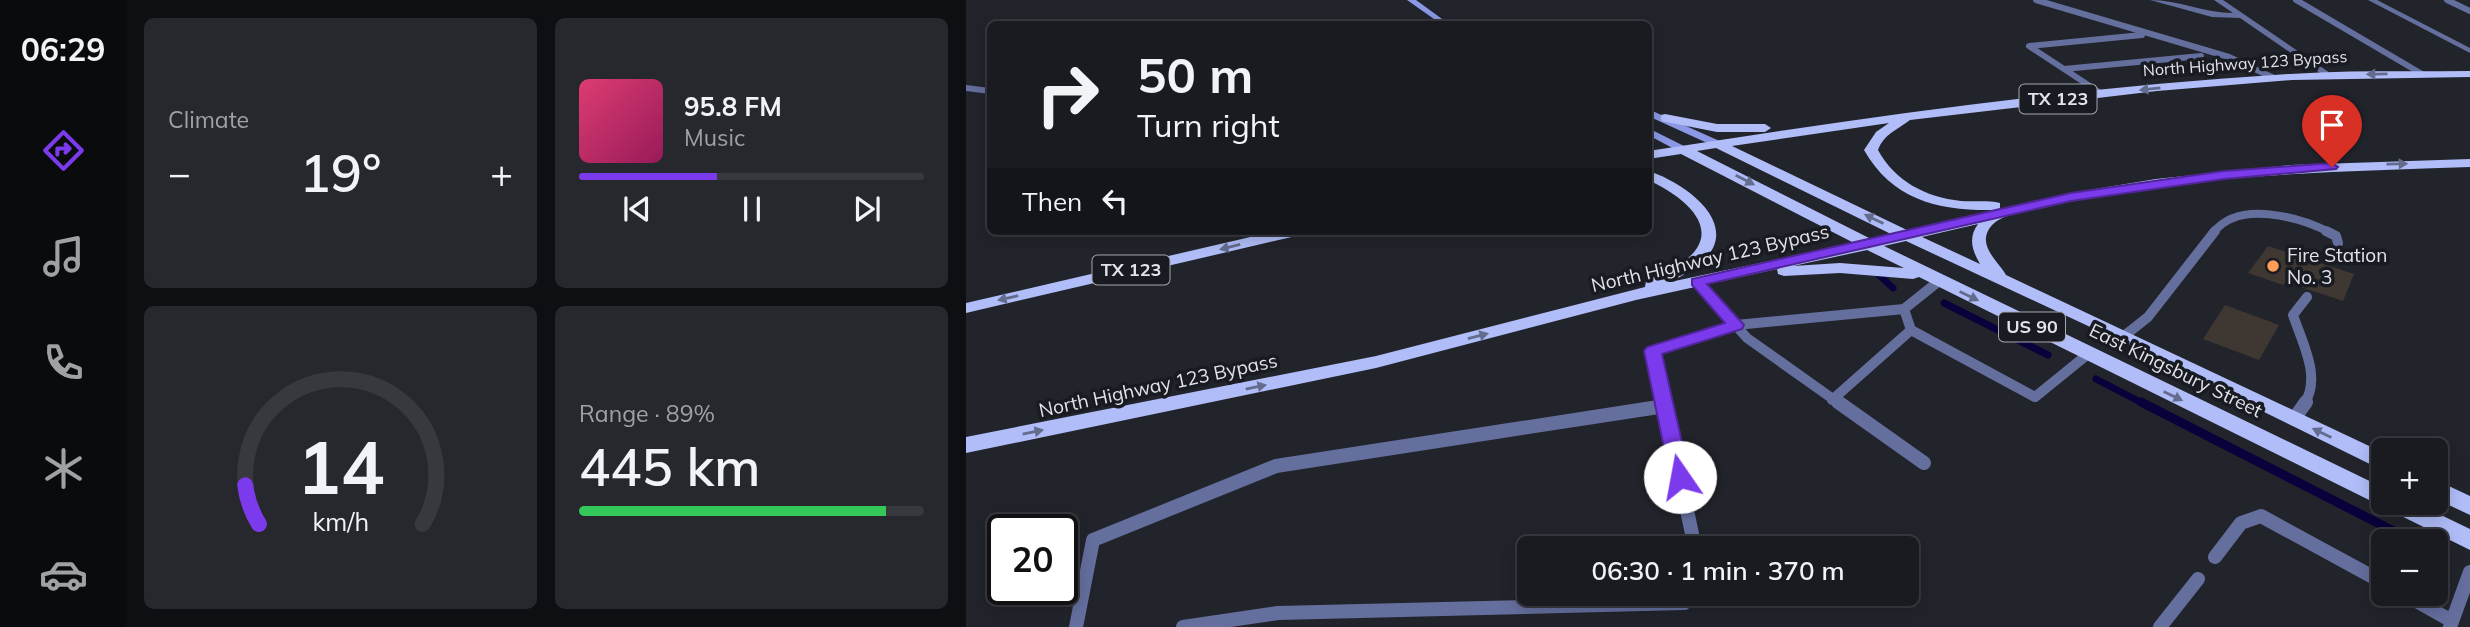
<!DOCTYPE html>
<meta charset="utf-8">
<style>
:root{--surface:#1a1b21;--page:#27282e;--text:#f1f3f6;--muted:#9fa1a5;--line:#38393f;--accent:#7c3aed}
body{margin:0;font-family:Mulish,sans-serif;background:var(--page);color:var(--text);height:100vh;display:flex;flex-direction:column;font-size:26px;white-space:nowrap}
*{box-sizing:border-box;margin:0}
p{font-size:23px;color:var(--muted)}
.icon{flex:none;width:38px;height:38px;fill:none;stroke:currentColor;stroke-width:2;stroke-linecap:round;stroke-linejoin:round}
.map{position:relative;flex:1;overflow:hidden}
.side{display:flex;flex-direction:column;gap:18px;padding:18px;background:#0e0f12;width:840px}
.side>*{flex:none}
.guide{position:absolute;left:21px;top:21px;width:665px;height:214px;border-radius:10px;box-shadow:0 4px 18px #0003,0 0 0 2px var(--line);background:#1a1b21;color:var(--text);overflow:hidden}
.tools{position:absolute;left:1405px;top:438px;display:grid;gap:14px}
.tools a{display:grid;place-items:center;width:77px;height:77px;border-radius:10px;background:var(--surface);box-shadow:0 4px 18px #0003,0 0 0 2px var(--line);font-size:35px}
.speed{position:absolute;left:21px;top:514px;display:flex;gap:14px;font-size:35px;font-weight:700;text-align:center}
.speed>*{display:grid;place-content:center;width:91px;height:91px;border-radius:50%;background:var(--surface);box-shadow:0 4px 18px #0003,0 0 0 2px var(--line);line-height:1}
.speed .limit{border:4px solid #111;border-radius:10px;background:#fff;color:#111}
.pin{position:absolute;display:grid;place-items:center;width:60px;height:60px;color:#fff;margin:-72px -30px;border-radius:50% 50% 50% 0;rotate:-45deg;box-shadow:0 0 7px #0007}
.pin .icon{rotate:45deg}
.me{position:absolute;width:77px;margin:-38px;rotate:348deg;stroke-linejoin:round;filter:drop-shadow(0 0 5px #0008)}
.turn{display:flex;align-items:center;gap:24px;height:147px;padding:0 35px;font-size:32px}
.turn .icon{width:91px;height:91px;stroke-width:2.5}
.turn b{display:block;font-size:49px;line-height:60px}
.then{display:flex;align-items:center;height:66px;padding:0 35px;background:#0003;gap:14px;font-size:26px}
.big{font-size:52px;font-weight:600;line-height:1.1}
.side .widget{flex:1;display:flex;flex-direction:column;justify-content:center;gap:10px;min-width:0;padding:0 24px;border-radius:10px;background:var(--page)}
.side .dial{align-items:center;gap:0}
.dial svg{height:182px;overflow:visible;fill:none;stroke:var(--line);stroke-width:7;stroke-linecap:round;text-anchor:middle}
.dial text{fill:var(--text);stroke:none}
.song{display:flex;align-items:center;gap:21px}
.cover{width:84px;height:84px;border-radius:10px;background:linear-gradient(135deg,hsl(340 70% 55%),hsl(330 70% 35%))}
.played{height:7px;border-radius:4px;background:linear-gradient(90deg,var(--accent) 40%,var(--line) 40%)}
.keys{display:flex;justify-content:space-around;direction:ltr}
.heat{display:flex;justify-content:space-between;align-items:center;font-size:38px;direction:ltr}
.charge{height:10px;border-radius:5px;background:linear-gradient(90deg,#34c759 89%,var(--line) 0)}
.side .tiles{flex:1;display:grid;gap:18px;grid-template-columns:repeat(2,1fr)}
.trip{position:absolute;left:551px;top:536px;width:402px;height:70px;border-radius:10px;background:var(--surface);box-shadow:0 4px 18px #0003,0 0 0 2px var(--line);font-weight:600;line-height:70px;text-align:center}
main{display:flex;flex:1;min-height:0}
.menu{display:flex;flex-direction:column;width:126px;justify-content:space-around;align-items:center;background:#0a0b0d;color:var(--muted)}
.menu .icon{width:49px;height:49px}
.menu .selected{color:var(--accent)}
.menu b{font-size:32px;color:var(--text)}
.map>svg:first-child{display:block}
.lines{fill:none;stroke-linecap:round;stroke-linejoin:round}
.stream-far1{stroke:#09003c;stroke-width:7}
.stream{stroke:#09003c;stroke-width:9}
.building{fill:#3f3732}
.service-far3{stroke:#656f9e;stroke-width:6}
.service-far2{stroke:#656f9e;stroke-width:8}
.service-far1{stroke:#656f9e;stroke-width:10}
.service{stroke:#656f9e;stroke-width:14}
.minor{fill:#656f9e;fill-rule:evenodd}
.secondary{fill:#8a98e5;fill-rule:evenodd}
.primary{fill:#b0bdf8;fill-rule:evenodd}
.oneway{fill:#646c8d}
.route{fill:#7c3aed;stroke:#51269a;stroke-width:2}
.poi-dot{fill:#fd9c56;stroke:#191b22;stroke-width:2.5}
.labels{text-anchor:middle;stroke-width:7;stroke-linejoin:round;paint-order:stroke}
.far-street-label{font-size:16px;fill:#e2e3e8;stroke:#191b22}
.shield{fill:#191b22;stroke:#a6a7ad;stroke-width:2}
.shield-label{font-size:18px;font-weight:bold;fill:#e2e3e8}
.poi-label{font-size:19px;fill:#e2e3e8;stroke:#191b22;text-anchor:start}
.street-label{font-size:19px;fill:#e2e3e8;stroke:#191b22}
</style>
<main>
<nav class="menu">
<b>06:29</b>
<svg class="icon selected" aria-label="directions" viewBox="0 0 24 24"><path d="M12 3l9 9-9 9-9-9zM9 14v-3h6M13 9l2 2-2 2"/></svg>
<svg class="icon" aria-label="music" viewBox="0 0 24 24"><path d="M9 18V5l10-2v13"/><circle cx="6" cy="18" r="3"/><circle cx="16" cy="16" r="3"/></svg>
<svg class="icon" aria-label="phone" viewBox="0 0 24 24"><path d="M5 4h4l2 5-3 2q2 4 5 5l2-3 5 2v4C11 20 4 13 5 4z"/></svg>
<svg class="icon" aria-label="climate" viewBox="0 0 24 24"><path d="M12 3v18M4 7l16 10M4 17L20 7"/></svg>
<svg class="icon" aria-label="car" viewBox="0 0 24 24"><path d="M5 17H2v-5l4-1 3-4h7l3 4 3 1v5h-3M9 17h6M6 11h13"/><circle cx="7" cy="17" r="2"/><circle cx="17" cy="17" r="2"/></svg>
</nav>
<section class="side">
<div class="tiles">
<div class="widget"><p>Climate</p>
<div class="heat"><a>−</a><b class="big">19°</b><a>+</a></div>
</div>
<div class="widget">
<div class="song"><i class="cover"></i><div><b>95.8 FM</b><p>Music</p></div></div>
<div class="played"></div>
<div class="keys"><svg class="icon" aria-label="previous" viewBox="0 0 24 24"><path d="M18 5L8 12l10 7zM5 5v14"/></svg><svg class="icon" aria-label="pause" viewBox="0 0 24 24"><path d="M8 5v14M16 5v14"/></svg><svg class="icon" aria-label="next" viewBox="0 0 24 24"><path d="M6 5l10 7-10 7zM19 5v14"/></svg></div>
</div>
<div class="widget dial"><svg viewBox="0 0 100 80">
<path d="M14 69A42 42 0 1 1 86 69"/>
<path d="M14 69A42 42 0 0 1 8 52" stroke="#7c3aed"/>
<text x="50" y="56" font-size="32" font-weight="700">14</text>
<text x="50" y="72" font-size="11">km/h</text>
</svg></div>
<div class="widget"><p>Range · 89%</p><b class="big">445 km</b><div class="charge"></div></div>
</div>
</section>
<div class="map">
<svg width="1504" height="627" viewBox="0 0 1504 627">
<rect width="100%" height="100%" fill="#22242c"/>
<g class="lines">
<path class="stream-far1" d="M914,276L927,288
M978,303L1082,355
M1130,379L1178,404"/>
<path class="stream" d="M1175,402L1447,541"/>
</g>
<path class="building" d="M1302,246L1388,274L1377,301L1320,282L1317,285L1282,273Z
M1259,305L1313,325L1293,360L1237,339Z"/>
<g class="lines">
<path class="service-far3" d="M1070,0L1263,57L1308,78
M1330,0L1456,74
M1481,0L1504,11
M1098,69L1235,56
M1136,94L1063,46L1176,35"/>
<path class="service-far2" d="M1248,232C1273,200 1333,217 1363,232"/>
<path class="service-far1" d="M1360,231L1370,236L1372,243
M731,282L781,338L874,404
M945,330L1069,397L1122,354
M1158,336L1182,317L1249,231
M866,400L945,330L938,309
M698,404L687,351L770,325L938,309L973,281
M1338,404C1356,378 1336,342 1327,315L1341,297"/>
<path class="service" d="M698,402L729,548
M872,402L958,463
M1328,419L1340,402
M1249,557L1275,523L1295,516L1418,583
M1436,593L1486,621
M110,627L127,540L310,466L699,406
M217,627L312,613L718,603L721,593
M1194,627L1232,579
M1484,627L1504,572"/>
<path class="minor" d="M1184,0C1212,0 1239,13 1267,13L1248,0H1257L1367,75L1360,77L1274,18L1246,17Z
M1402,0H1411L1504,48V53Z
M0,85L24,88V94L0,91Z"/>
<path class="secondary" d="M441,0H450L483,24H475Z
M682,109L758,143L759,145L758,147H750L682,116Z
M682,128L722,148L723,150L718,153L714,152L682,135Z"/>
<path class="primary" d="M1504,71V77L1326,80L1191,91L944,120C931,130 918,134 912,150C929,181 959,197 995,201C1008,202 1022,200 1034,203V209L1029,210C974,211 927,201 898,150L910,132L923,123L766,146L943,231L1105,193L1190,179L1324,165L1504,159V167C1361,172 1216,174 1076,208C1060,212 1033,213 1023,229C1012,247 1033,262 1040,275L1418,453V471L1152,340L940,241L918,246L1418,488V502H1448L1504,529V550L953,277L947,279L874,273L818,276L812,274L811,269L670,300L410,368L0,453V437L410,356L679,287L680,281C697,273 720,265 731,248C750,218 705,190 682,180V171C710,179 764,213 747,248C738,265 720,274 704,282L888,243L715,154L682,159V151C895,118 1109,87 1324,74C1384,70 1444,72 1504,71ZM750,148L927,235L905,239L731,151ZM1012,224C1002,238 1006,250 1014,264L956,237ZM901,250L938,268L874,263L827,266Z
M699,114L751,124H799L805,128L799,132H751L695,121V115Z
M310,231H338L330,236L0,313V303Z
M1470,480L1504,496V515L1470,499Z"/>
</g>
<defs><path id="oneway-solid" d="M-6-.8H1V-3.2L6.5 0L1 3.2V.8H-6Z" transform="scale(1.75)"/></defs>
<g class="oneway">
<use href="#oneway-solid" transform="translate(1411 74) rotate(179)"/>
<use href="#oneway-solid" transform="translate(1184 89) rotate(174)"/>
<use href="#oneway-solid" transform="translate(1431 164) rotate(-1)"/>
<use href="#oneway-solid" transform="translate(779 180) rotate(27)"/>
<use href="#oneway-solid" transform="translate(908 219) rotate(-154)"/>
<use href="#oneway-solid" transform="translate(264 247) rotate(166)"/>
<use href="#oneway-solid" transform="translate(1003 296) rotate(26)"/>
<use href="#oneway-solid" transform="translate(42 298) rotate(167)"/>
<use href="#oneway-solid" transform="translate(512 336) rotate(-14)"/>
<use href="#oneway-solid" transform="translate(290 387) rotate(-12)"/>
<use href="#oneway-solid" transform="translate(1207 396) rotate(26)"/>
<use href="#oneway-solid" transform="translate(67 432) rotate(-11)"/>
<use href="#oneway-solid" transform="translate(1356 433) rotate(-154)"/>
</g>
<path class="route" d="M1366,163L1372,167L1370,169L1258,179L1105,201L741,284L778,325L776,329L696,354L724,477L721,482H707L704,477L678,351L681,347L759,323L726,285V279L1105,193L1258,171Z"/>
<circle class="poi-dot" cx="1307" cy="266" r="7"/>
<g class="labels">
<g class="far-street-label">
<text transform="translate(1279 63) rotate(-4)" y="6">North Highway 123 Bypass</text>
</g>
<g class="shield">
<rect x="1053.5" y="84.5" width="77" height="29" rx="5"/>
<rect x="126.5" y="255.5" width="77" height="29" rx="5"/>
<rect x="1033" y="312.5" width="66" height="29" rx="5"/>
</g>
<g class="shield-label">
<text x="1092" y="105">TX 123</text>
<text x="165" y="276">TX 123</text>
<text x="1066" y="333">US 90</text>
</g>
<g class="poi-label">
<text x="1321" y="262">Fire Station<tspan x="1321" dy="22">No. 3</tspan></text>
</g>
<g class="street-label">
<text transform="translate(744 258) rotate(-13)" y="7">North Highway 123 Bypass</text>
<text transform="translate(1210 370) rotate(26)" y="7">East Kingsbury Street</text>
<text transform="translate(192 385) rotate(-12)" y="7">North Highway 123 Bypass</text>
</g>
</g>
</svg>
<div class="tools">
<a>+</a>
<a>−</a>
</div>
<div class="speed"><div class="limit">20</div></div>
<div class="pin" style="left:1366px;top:167px;background:#d93025"><svg class="icon" aria-label="arrive" viewBox="0 0 24 24"><path d="M6 21V4h12l-3 4 3 4H6"/></svg></div>
<svg class="me" style="left:714px;top:477px" viewBox="-20 -20 40 40"><circle r="19" fill="#fff"/><path d="M0-13L10 11 0 6-10 11z" fill="#7c3aed"/></svg>
<div class="trip">06:30 · 1 min · 370 m</div>
<div class="guide">
<div class="turn"><svg class="icon" aria-label="right" viewBox="0 0 24 24"><path d="M7 20v-9h11M14 6l5 5-5 5"/></svg><div><b>50 m</b>Turn right</div></div>
<div class="then">Then<svg class="icon" aria-label="left" viewBox="0 0 24 24"><path d="M17 20v-9H6M10 6l-5 5 5 5"/></svg></div>
</div>
</div>
</main>
